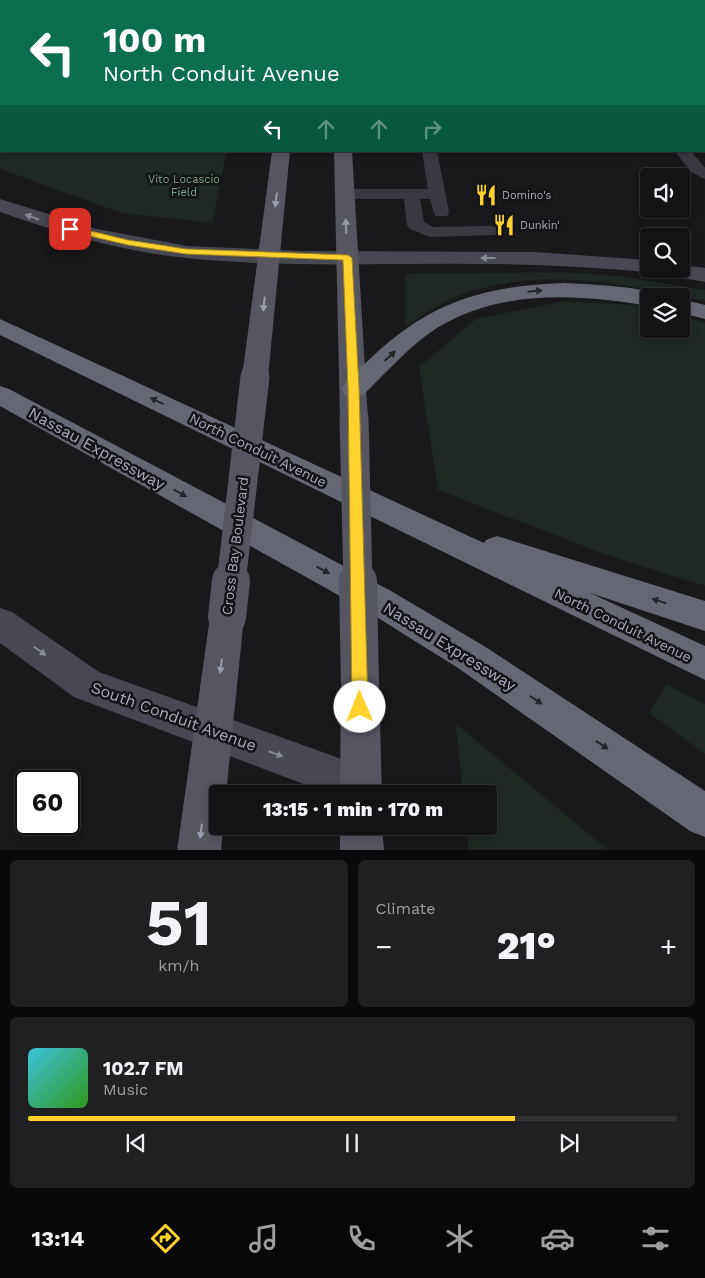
<!DOCTYPE html>
<meta charset="utf-8">
<style>
:root{--surface:#131315;--page:#202022;--text:#f1f3f6;--muted:#9d9ea0;--line:#323234;--accent:#ffd22d}
body{margin:0;font-family:"Work Sans",sans-serif;background:var(--page);color:var(--text);height:100vh;display:flex;flex-direction:column;font-size:19px;white-space:nowrap}
*{box-sizing:border-box;margin:0}
p{font-size:16px;color:var(--muted)}
.icon{flex:none;width:28px;height:28px;fill:none;stroke:currentColor;stroke-width:2;stroke-linecap:round;stroke-linejoin:round}
.map{position:relative;height:850px;overflow:hidden}
.drawer{display:flex;flex-direction:column;gap:10px;padding:10px;background:#0a0a0c;flex:1}
.drawer>*{flex:none}
.hud{position:absolute;left:0px;top:0px;width:705px;height:152px;box-shadow:0 2px 8px #0003,0 0 0 1px var(--line);background:#0b6e4f;color:#fff;overflow:hidden}
.tools{position:absolute;left:640px;top:168px;display:grid;gap:10px}
.tools a{display:grid;place-items:center;width:50px;height:50px;border-radius:5px;background:var(--surface);box-shadow:0 2px 8px #0003,0 0 0 1px var(--line);font-size:25px}
.speed{position:absolute;left:15px;top:770px;display:flex;gap:10px;font-size:25px;font-weight:700;text-align:center}
.speed>*{display:grid;place-content:center;width:65px;height:65px;border-radius:50%;background:var(--surface);box-shadow:0 2px 8px #0003,0 0 0 1px var(--line);line-height:1}
.speed .limit{border:2px solid #111;border-radius:8px;background:#fff;color:#111}
.pin{position:absolute;display:grid;place-items:center;width:42px;height:42px;color:#fff;margin:-21px;border-radius:10px;box-shadow:0 2px 8px #0006}
.me{position:absolute;width:55px;margin:-28px;rotate:359deg;stroke-linejoin:round;filter:drop-shadow(0 0 4px #0008)}
.turn{display:flex;align-items:center;gap:18px;height:105px;padding:0 20px;font-size:22px}
.turn .icon{width:65px;height:65px;stroke-width:2.5}
.turn b{display:block;font-size:35px;line-height:42px}
.lanes{display:flex;align-items:center;height:48px;padding:0 20px;background:#0003;justify-content:center;gap:25px;direction:ltr}
.lanes .off{opacity:.35}
.big{font-size:38px;font-weight:800;line-height:1.1}
.drawer .widget{flex:1;display:flex;flex-direction:column;justify-content:center;gap:8px;min-width:0;padding:0 18px;border-radius:8px;background:var(--page)}
.drawer .dial{align-items:center;gap:0}
.dial b{font-size:65px;line-height:1}
.song{display:flex;align-items:center;gap:15px}
.cover{width:60px;height:60px;border-radius:8px;background:linear-gradient(135deg,hsl(190 70% 55%),hsl(110 70% 35%))}
.played{height:5px;border-radius:2px;background:linear-gradient(90deg,var(--accent) 75%,var(--line) 75%)}
.keys{display:flex;justify-content:space-around;direction:ltr}
.heat{display:flex;justify-content:space-between;align-items:center;font-size:28px;direction:ltr}
.drawer .tiles{flex:1;display:grid;gap:10px;grid-template-columns:1fr 1fr}
.widget:last-child{grid-column:span 2}
.trip{position:absolute;left:209px;top:785px;width:288px;height:50px;border-radius:5px;background:var(--surface);box-shadow:0 2px 8px #0003,0 0 0 1px var(--line);font-weight:800;line-height:50px;text-align:center}
.tab-bar{display:flex;height:80px;justify-content:space-around;align-items:center;background:#080808;color:var(--muted)}
.tab-bar .icon{width:35px;height:35px}
.tab-bar .on{color:var(--accent)}
.tab-bar b{font-size:22px;color:var(--text)}
.map>svg:first-child{display:block}
.green{fill:#1e2721}
.lines{fill:none;stroke-linecap:round;stroke-linejoin:round}
.path{stroke:#3f4148;stroke-width:1;stroke-dasharray:1 2;stroke-linecap:butt}
.lane{fill:#393a41;fill-rule:evenodd}
.street{fill:#393a41;fill-rule:evenodd}
.secondary{fill:#474851;fill-rule:evenodd}
.primary{fill:#555660;fill-rule:evenodd}
.highway{fill:#656772;fill-rule:evenodd}
.primary-bridge-far1{stroke:#555660;stroke-width:29}
.primary-bridge{stroke:#555660;stroke-width:38}
.oneway{fill:#999caa}
.oneway2{fill:#878a97}
.oneway3{fill:#242529}
.route{fill:#ffd22d;stroke:#a6881d}
.labels{text-anchor:middle;stroke-width:5;stroke-linejoin:round;paint-order:stroke}
.far-park-label{font-size:11px;fill:#7fa987;stroke:#141417}
.far-poi-label{font-size:11px;fill:#aaadbc;stroke:#141417;text-anchor:start}
.street-label{font-size:14px;fill:#aaadbc;stroke:#141417}
.near-street-label{font-size:16px;fill:#aaadbc;stroke:#141417}
</style>
<div class="map">
<svg width="705" height="851" viewBox="0 0 705 851">
<rect width="100%" height="100%" fill="#19191c"/>
<path class="green" d="M0,46L1,151H227L212,223L122,213L0,169Z
M560,272L619,276L705,290V301C623,284 540,265 458,296C439,304 422,316 405,326V274Z
M565,301L649,306V329H681V316L705,323V586L610,556L438,490L419,367L476,319Z
M666,684L705,704V754L649,713Z
M456,724L608,850H469L466,826H488V794H463Z"/>
<g class="lines">
<path class="path" d="M380,0L382,1"/>
<path class="lane" d="M431,0H441L442,1H432Z
M422,151H437L449,212L447,216H435L430,199H420L424,222L433,227L490,226L496,227L499,231L496,235L430,237L410,229L407,225L404,199H345L337,194L345,189H428Z
M679,151H691L705,168V179L691,172L677,154Z"/>
<path class="street" d="M119,0H138L139,1H120Z
M552,0H564L565,1H553Z
M704,95H705V105H704Z"/>
<path class="secondary" d="M0,31H1V39H0Z
M704,32H705V40H704Z
M0,199L97,229L187,246L302,251L534,252L649,260V269H681V265L705,268V282L660,274L657,269L649,272C591,267 533,264 475,264C379,263 283,268 187,258C123,252 60,233 0,212Z
M0,608L12,612L99,672L375,771L381,785L378,794H330L74,697L0,643Z"/>
<path class="primary" d="M294,0H306V1H294Z
M336,0H348V1H336Z
M272,151H290L268,377L264,383L255,385L246,383L242,377Z
M334,151H352L368,419L364,426L354,428L344,426L340,419Z
M227,602L239,606L244,617L226,794H218V826H223L221,851H177L210,617L215,606Z
M360,670L373,675L379,687L382,794H340L341,687L347,675Z
M340,826H382L384,851H340Z"/>
<path class="highway" d="M564,283C583,284 646,286 659,296H649V306C578,294 501,289 437,328C409,346 387,372 363,395L354,397L345,395L341,389C349,376 362,367 373,356C432,301 485,286 564,283Z
M681,299L705,305V319L681,313Z
M0,319L484,543L486,540L497,536L705,601V631L590,593L705,646V680L0,335Z
M0,386L9,389L391,591L484,646L705,791V837L690,831L458,668L367,611L0,406Z"/>
<path class="primary-bridge-far1" d="M354,419L358,583
M231,583L255,377"/>
<path class="primary-bridge" d="M358,581L360,687
M227,617L231,581"/>
</g>
<defs><path id="oneway-solid" d="M-6-.8H1V-3.2L6.5 0L1 3.2V.8H-6Z" transform="scale(1.25)"/></defs>
<g class="oneway">
<use href="#oneway-solid" transform="translate(276 200) rotate(97)"/>
<use href="#oneway-solid" transform="translate(346 226) rotate(-92)"/>
<use href="#oneway-solid" transform="translate(264 304) rotate(96)"/>
<use href="#oneway-solid" transform="translate(221 666) rotate(97)"/>
<use href="#oneway-solid" transform="translate(201 831) rotate(97)"/>
</g>
<g class="oneway2">
<use href="#oneway-solid" transform="translate(32 217) rotate(-160)"/>
<use href="#oneway-solid" transform="translate(488 258) rotate(180)"/>
<use href="#oneway-solid" transform="translate(40 651) rotate(35)"/>
<use href="#oneway-solid" transform="translate(276 754) rotate(20)"/>
</g>
<g class="oneway3">
<use href="#oneway-solid" transform="translate(535 291) rotate(-6)"/>
<use href="#oneway-solid" transform="translate(390 356) rotate(-42)"/>
<use href="#oneway-solid" transform="translate(157 401) rotate(-154)"/>
<use href="#oneway-solid" transform="translate(180 493) rotate(29)"/>
<use href="#oneway-solid" transform="translate(323 570) rotate(29)"/>
<use href="#oneway-solid" transform="translate(659 601) rotate(-162)"/>
<use href="#oneway-solid" transform="translate(536 700) rotate(34)"/>
<use href="#oneway-solid" transform="translate(602 745) rotate(34)"/>
</g>
<path class="route" d="M70,226L128,240L186,249L348,255L352,258L359,388L368,707L365,712L360,714L354,712L352,707L348,388L343,260L186,254L128,245L68,231V227Z"/>
<defs>
<g id="restaurant-bare" transform="scale(1.725)"><path d="M-5-6h1v4h1v-4h1v4h1v-4h1v5L-1.5 .5V6h-2V.5L-5-1ZM5-6V6H3V1.5H1.5Q1.5-4 5-6Z" fill="#ffd22d" stroke="#141417" stroke-width="2.5" paint-order="stroke"/></g>
</defs>
<g fill-rule="evenodd">
<use href="#restaurant-bare" x="486" y="195"/>
<use href="#restaurant-bare" x="504" y="225"/>
</g>
<g class="labels">
<g class="far-park-label">
<text x="184" y="183">Vito Locascio<tspan x="184" dy="13">Field</tspan></text>
</g>
<g class="far-poi-label">
<text x="502" y="199">Domino's</text>
<text x="520" y="229">Dunkin'</text>
</g>
<g class="street-label">
<text transform="translate(258 450) rotate(26)" y="5">North Conduit Avenue</text>
<text transform="translate(235 546) rotate(-83)" y="5">Cross Bay Boulevard</text>
<text transform="translate(623 625) rotate(26)" y="5">North Conduit Avenue</text>
</g>
<g class="near-street-label">
<text transform="translate(97 448) rotate(29)" y="6">Nassau Expressway</text>
<text transform="translate(450 646) rotate(32)" y="6">Nassau Expressway</text>
<text transform="translate(174 716) rotate(20)" y="6">South Conduit Avenue</text>
</g>
</g>
</svg>
<div class="tools">
<a><svg class="icon" aria-label="sound" viewBox="0 0 24 24"><path d="M4 9h4l5-4v14l-5-4H4zM17 9q2 3 0 6"/></svg></a>
<a><svg class="icon" aria-label="search" viewBox="0 0 24 24"><circle cx="10" cy="10" r="6"/><path d="M15 15l6 6"/></svg></a>
<a><svg class="icon" aria-label="layers" viewBox="0 0 24 24"><path d="M12 4l9 5-9 5-9-5zM3 14l9 5 9-5"/></svg></a>
</div>
<div class="speed"><div class="limit">60</div></div>
<div class="pin" style="left:70px;top:229px;background:#d93025"><svg class="icon" aria-label="arrive" viewBox="0 0 24 24"><path d="M6 21V4h12l-3 4 3 4H6"/></svg></div>
<svg class="me" style="left:360px;top:707px" viewBox="-20 -20 40 40"><circle r="19" fill="#fff"/><path d="M0-13L10 11 0 6-10 11z" fill="#ffd22d"/></svg>
<div class="trip">13:15 · 1 min · 170 m</div>
<div class="hud">
<div class="turn"><svg class="icon" aria-label="left" viewBox="0 0 24 24"><path d="M17 20v-9H6M10 6l-5 5 5 5"/></svg><div><b>100 m</b>North Conduit Avenue</div></div>
<div class="lanes"><svg class="icon" aria-label="left" viewBox="0 0 24 24"><path d="M17 20v-9H6M10 6l-5 5 5 5"/></svg><svg class="icon off" aria-label="ahead" viewBox="0 0 24 24"><path d="M12 20V5M6 11l6-6 6 6"/></svg><svg class="icon off" aria-label="ahead" viewBox="0 0 24 24"><path d="M12 20V5M6 11l6-6 6 6"/></svg><svg class="icon off" aria-label="right" viewBox="0 0 24 24"><path d="M7 20v-9h11M14 6l5 5-5 5"/></svg></div>
</div>
</div>
<section class="drawer">
<div class="tiles">
<div class="widget dial"><b>51</b><p>km/h</p></div>
<div class="widget"><p>Climate</p>
<div class="heat"><a>−</a><b class="big">21°</b><a>+</a></div>
</div>
<div class="widget">
<div class="song"><i class="cover"></i><div><b>102.7 FM</b><p>Music</p></div></div>
<div class="played"></div>
<div class="keys"><svg class="icon" aria-label="previous" viewBox="0 0 24 24"><path d="M18 5L8 12l10 7zM5 5v14"/></svg><svg class="icon" aria-label="pause" viewBox="0 0 24 24"><path d="M8 5v14M16 5v14"/></svg><svg class="icon" aria-label="next" viewBox="0 0 24 24"><path d="M6 5l10 7-10 7zM19 5v14"/></svg></div>
</div>
</div>
</section>
<nav class="tab-bar">
<b>13:14</b>
<svg class="icon on" aria-label="directions" viewBox="0 0 24 24"><path d="M12 3l9 9-9 9-9-9zM9 14v-3h6M13 9l2 2-2 2"/></svg>
<svg class="icon" aria-label="music" viewBox="0 0 24 24"><path d="M9 18V5l10-2v13"/><circle cx="6" cy="18" r="3"/><circle cx="16" cy="16" r="3"/></svg>
<svg class="icon" aria-label="phone" viewBox="0 0 24 24"><path d="M5 4h4l2 5-3 2q2 4 5 5l2-3 5 2v4C11 20 4 13 5 4z"/></svg>
<svg class="icon" aria-label="climate" viewBox="0 0 24 24"><path d="M12 3v18M4 7l16 10M4 17L20 7"/></svg>
<svg class="icon" aria-label="car" viewBox="0 0 24 24"><path d="M5 17H2v-5l4-1 3-4h7l3 4 3 1v5h-3M9 17h6M6 11h13"/><circle cx="7" cy="17" r="2"/><circle cx="17" cy="17" r="2"/></svg>
<svg class="icon" aria-label="filters" viewBox="0 0 24 24"><path d="M4 7h16M4 17h16"/><circle cx="9" cy="7" r="2"/><circle cx="15" cy="17" r="2"/></svg>
</nav>
